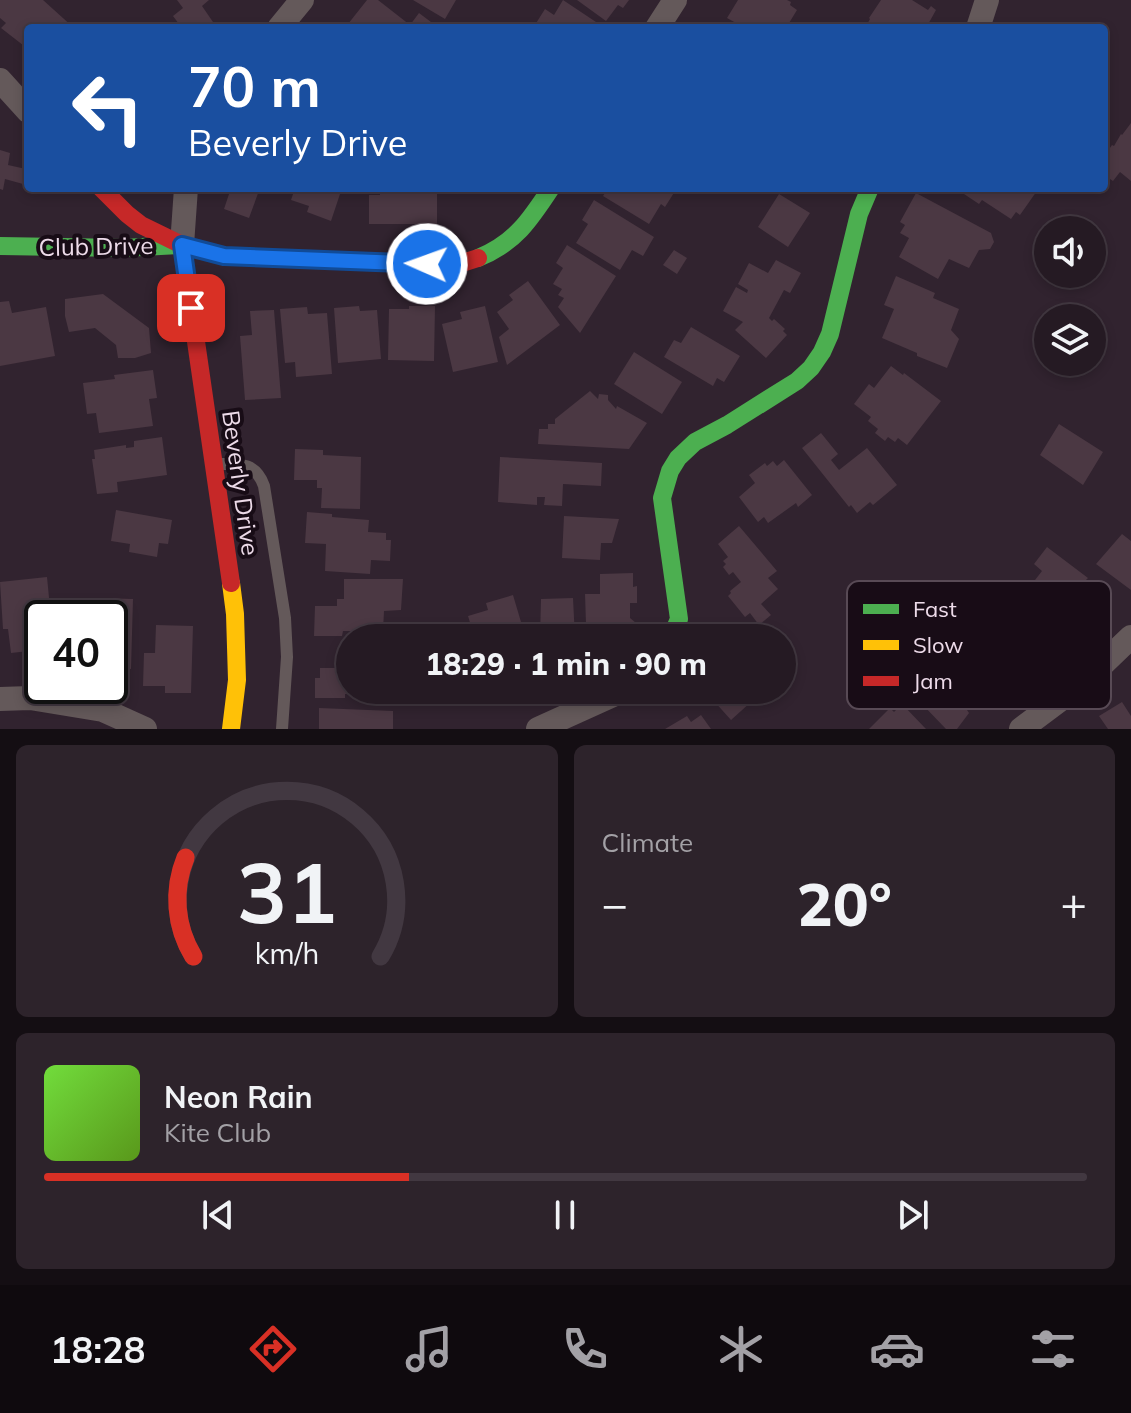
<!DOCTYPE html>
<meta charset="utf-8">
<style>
:root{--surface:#251a23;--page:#2d232b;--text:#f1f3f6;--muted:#a3a1a6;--line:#423841;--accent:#d93025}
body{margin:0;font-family:Mulish,sans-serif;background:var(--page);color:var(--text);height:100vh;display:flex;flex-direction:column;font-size:30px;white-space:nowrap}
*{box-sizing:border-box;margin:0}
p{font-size:26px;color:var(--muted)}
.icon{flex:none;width:44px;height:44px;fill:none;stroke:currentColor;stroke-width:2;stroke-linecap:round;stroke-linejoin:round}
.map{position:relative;height:729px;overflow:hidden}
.details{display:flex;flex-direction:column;gap:16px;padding:16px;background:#140e13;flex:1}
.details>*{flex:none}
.banner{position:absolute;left:24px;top:24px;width:1084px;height:168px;border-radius:8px;box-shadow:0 4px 12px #0003,0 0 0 2px var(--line);background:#1a4fa0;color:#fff;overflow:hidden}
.buttons{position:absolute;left:1034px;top:216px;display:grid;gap:16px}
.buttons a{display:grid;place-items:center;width:72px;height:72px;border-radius:50%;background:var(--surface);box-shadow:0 4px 12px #0003,0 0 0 2px var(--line);font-size:40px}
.speed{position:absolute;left:24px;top:600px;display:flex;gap:16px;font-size:40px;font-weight:700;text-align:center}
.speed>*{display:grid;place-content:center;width:104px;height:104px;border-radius:50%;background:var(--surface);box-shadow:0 4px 12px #0003,0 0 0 2px var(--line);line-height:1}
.speed .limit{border:4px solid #111;border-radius:12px;background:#fff;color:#111}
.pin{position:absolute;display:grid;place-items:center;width:68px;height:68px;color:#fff;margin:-34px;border-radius:16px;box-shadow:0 4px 12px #0006}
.me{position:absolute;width:88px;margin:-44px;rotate:272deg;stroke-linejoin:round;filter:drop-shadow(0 0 6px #0008)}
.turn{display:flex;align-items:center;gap:28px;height:168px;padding:0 32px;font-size:36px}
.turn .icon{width:104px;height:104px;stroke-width:2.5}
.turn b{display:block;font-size:56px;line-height:68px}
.big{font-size:60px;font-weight:800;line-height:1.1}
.details .tile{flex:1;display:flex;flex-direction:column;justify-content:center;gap:12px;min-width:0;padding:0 28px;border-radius:12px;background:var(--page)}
.details .dial{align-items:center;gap:0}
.dial svg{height:208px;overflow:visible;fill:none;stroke:var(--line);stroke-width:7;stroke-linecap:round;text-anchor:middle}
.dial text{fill:var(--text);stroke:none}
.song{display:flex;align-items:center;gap:24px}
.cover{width:96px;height:96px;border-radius:12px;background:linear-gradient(135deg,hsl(100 70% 55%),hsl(90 70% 35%))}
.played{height:8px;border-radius:4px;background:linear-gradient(90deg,var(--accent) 35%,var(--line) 35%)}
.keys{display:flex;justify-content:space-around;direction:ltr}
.heat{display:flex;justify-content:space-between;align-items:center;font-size:44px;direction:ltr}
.details .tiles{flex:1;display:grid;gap:16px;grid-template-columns:1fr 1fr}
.tile:last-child{grid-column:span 2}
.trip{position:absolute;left:336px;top:624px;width:460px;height:80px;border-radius:40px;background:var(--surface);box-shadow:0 4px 12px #0003,0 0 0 2px var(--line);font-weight:800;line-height:80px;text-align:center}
.tabs{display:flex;height:128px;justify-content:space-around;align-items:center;background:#0f0a0e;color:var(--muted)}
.tabs .icon{width:56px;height:56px}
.tabs .active{color:var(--accent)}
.tabs b{font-size:36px;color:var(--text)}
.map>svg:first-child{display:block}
.building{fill:#4b3843}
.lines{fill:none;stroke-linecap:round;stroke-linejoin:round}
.lane{stroke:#64595a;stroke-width:12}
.street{stroke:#64595a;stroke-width:24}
.fast{stroke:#4caf50;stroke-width:18}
.slow{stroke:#ffc107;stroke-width:18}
.jam{stroke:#c62828;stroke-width:18}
.route-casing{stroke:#114b97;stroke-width:20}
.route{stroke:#1a73e8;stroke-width:14}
.labels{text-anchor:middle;stroke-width:8;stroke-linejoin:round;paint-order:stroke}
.street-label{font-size:24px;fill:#eddbe9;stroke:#180c16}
.key{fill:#180c16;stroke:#584a55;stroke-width:2}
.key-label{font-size:22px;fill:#eddbe9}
</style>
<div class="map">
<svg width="1131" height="729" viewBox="0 0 1131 729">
<rect width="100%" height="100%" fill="#31232f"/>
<path class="building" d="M0,0H43L74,28H28V49L1,28L6,23L0,18Z
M177,0H209L202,6L213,22L205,28H182L173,16L183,8Z
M367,0H378L410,25L419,13L439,28H353L348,24Z
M413,0H456L445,19Z
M563,0L605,28H533L545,9L554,15Z
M577,0H629L623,8L618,5L606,21Z
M738,0H787L791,2L790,5L797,10L786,28H745L727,18Z
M881,0H912L928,10L931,6L936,10L926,28H865L870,19L869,18Z
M1131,123V181L1120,172L1113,181L1104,175V160L1107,156L1105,155L1112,145L1114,146L1121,134L1122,135Z
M0,150L10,153L8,165L26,169L23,184L5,179L3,190L0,189Z
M231,188H260L249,218L224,209Z
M295,188H342L331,221L307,212L309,206L291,200Z
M380,188H437V224H369V195H380Z
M608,188H677L665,207L661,204L649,224L603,196Z
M955,188H1039L1020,215L1016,212L1011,219L982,200L979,204Z
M916,193L991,233L994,242L990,249L979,250L969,268L949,259L938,279L899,257L909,238L900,233L905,225L900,222Z
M779,194L810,213L788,247L758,227Z
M594,200L654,237L643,256L632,250L620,270L576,243L588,224L582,220Z
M567,245L616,276L580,333L558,307L564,298L558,295L562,289L553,284L563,268L556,263Z
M674,250L687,258L677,274L663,265Z
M776,260L801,273L790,293L784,290L769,318L772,321L774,319L785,329L783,331L787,335L766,358L735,330L743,322L723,311L736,287L747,293L748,290L738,284L749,263L768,273Z
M896,276L935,293L933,298L959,309L951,330L959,339L947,368L917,356V353L882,338L894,309L884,305Z
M528,281L560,325L507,365L499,337L509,329L497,312L513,300L509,295Z
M103,294L149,328L151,353L135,358H118L116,345L95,328L69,332L65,316V299Z
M9,301L12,313L46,307L55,356L0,366V302Z
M359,306L360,311L377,310L381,359L338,363L334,308Z
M409,306H435L434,361L388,360L389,309H409Z
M485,306L498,362L453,372L442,324L462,319L460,312Z
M307,307L308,314L327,313L332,374L296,377L295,362L285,363L280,309Z
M274,310L281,398L245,400L240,336L252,335L250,311Z
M691,327L740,356L724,382L717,378L713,386L664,357L674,340L681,343Z
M634,352L682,382L662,414L614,384Z
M891,366L903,375L904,373L941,401L907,445L898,438L895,442L888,437L885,441L875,433L878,429L868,421L871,417L854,404L869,384L874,388Z
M153,370L157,398L149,399L153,426L99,433L96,413L87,414L83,383L115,379L114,375Z
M590,391L598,399L599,394L608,395V400L616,409L617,406L647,423L629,449L538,444L539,429H548V424H555V419Z
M1059,424L1103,452L1083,485L1040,455Z
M821,433L838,454L831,460L839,470L867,448L897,485L873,505L870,502L857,513L851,505L849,507L802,448Z
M162,437L167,475L117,482L118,492L97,494L92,459H95L94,450L126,445V448L134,447V441Z
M295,449L323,450V455L361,457L360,509L321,508L322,488H317V480H294Z
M500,457L602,463L601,486L563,484L562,506L544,505L545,497H537V505L498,502Z
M784,460L812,495L798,507L796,503L768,523L764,517L758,522L739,497L755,483L749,475L765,463L767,466L773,461L777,466Z
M116,510L172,520L168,544L159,543L157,557L129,552L130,544L111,541Z
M307,512L332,514V517L369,520L368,532L386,533V540H391L390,561L371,560L370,574L325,571L326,544L305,543Z
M564,516L619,519L612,543H601L600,560L562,558Z
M739,526L777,571L768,578L778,589L761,604L771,615L759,625L750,613L745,617L728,596L731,593L730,591L741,582L733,572L729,575L723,567L726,564L723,561L728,557L718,544Z
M1122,534L1131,541V590L1096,564Z
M1047,547L1088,578L1086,580L1091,584L1071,611L1066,607L1057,618L1025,593L1042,571L1034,564Z
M633,573V587L637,586V603H630V618L636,623L586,624L585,594H600V574Z
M47,577L51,618H42V644H37L38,650L11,653L8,629H3L0,582Z
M344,579H403L401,610L384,611L383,631H343L342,636H314L315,606H337V599H344Z
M513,595L521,622L494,630L496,638H445L472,629L468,616L488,610L486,603Z
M99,598L133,599L131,669L110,668V618H85V610H99Z
M573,598L575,638H540L541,599Z
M156,625L193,626L191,693H165V686H143L144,653H155Z
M342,640H350V690H383V694H345V698H315V678H320V668H337V662L342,661Z
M929,666L941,669L940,674L943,675L942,677L962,682L963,679L966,680L967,674L979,677V680L1000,685L994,708L976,704L971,706L967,710L969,713L957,729H946L920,702Z
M704,690H758L761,693L731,720Z
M1122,702L1131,716V729H1108L1099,716Z
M902,704L926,729H869L890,708L894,712Z
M319,708L393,711V729H319Z
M701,715L711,729H665L687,716L691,722Z"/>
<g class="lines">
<path class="lane" d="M215,464C238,464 255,461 264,486L285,618L287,657L282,729"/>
<path class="street" d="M279,28L302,0
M657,28L675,0
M978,28L987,0
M0,80L28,111
M182,245L186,188
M0,699L30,698L103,710L145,729
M538,729L624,690
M1021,729L1084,682L1131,637"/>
<path class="fast" d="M0,246L124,248L179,245
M478,258C515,243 530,220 551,188
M671,638L679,619L662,498L670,471L678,458L695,442L727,425L797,381L811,368L822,352L830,334L859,214L870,188"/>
<path class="slow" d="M231,583L235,614L237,680L231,729"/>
<path class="jam" d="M101,188L127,214L141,225L182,245L224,256L456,265L478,258
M182,245L231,583"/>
</g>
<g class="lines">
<g class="route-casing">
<path id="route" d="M191,308L182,245L224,256L427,264"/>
</g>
<use href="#route" class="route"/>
</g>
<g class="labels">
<g class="street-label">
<text transform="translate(96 247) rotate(-1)" y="8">Club Drive</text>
<text transform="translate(240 483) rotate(82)" y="8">Beverly Drive</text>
</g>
</g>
<rect x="847" y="581" width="264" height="128" rx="12" class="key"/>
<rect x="863" y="604" width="36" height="10" fill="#4caf50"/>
<rect x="863" y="640" width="36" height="10" fill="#ffc107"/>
<rect x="863" y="676" width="36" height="10" fill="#c62828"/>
<g class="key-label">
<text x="913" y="617">Fast</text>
<text x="913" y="653">Slow</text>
<text x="913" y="689">Jam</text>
</g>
</svg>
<div class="buttons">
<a><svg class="icon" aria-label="sound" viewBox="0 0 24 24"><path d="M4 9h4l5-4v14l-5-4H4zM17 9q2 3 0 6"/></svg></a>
<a><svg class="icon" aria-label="layers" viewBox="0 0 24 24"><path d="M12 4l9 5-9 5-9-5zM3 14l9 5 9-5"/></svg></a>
</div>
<div class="speed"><div class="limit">40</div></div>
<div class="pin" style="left:191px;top:308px;background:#d93025"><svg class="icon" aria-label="arrive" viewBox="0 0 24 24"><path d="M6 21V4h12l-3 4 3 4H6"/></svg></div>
<svg class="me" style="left:427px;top:264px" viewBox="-20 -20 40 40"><circle r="17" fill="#1a73e8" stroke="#fff" stroke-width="3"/><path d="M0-11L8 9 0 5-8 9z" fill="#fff"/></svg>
<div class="trip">18:29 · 1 min · 90 m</div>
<div class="banner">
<div class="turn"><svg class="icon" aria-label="left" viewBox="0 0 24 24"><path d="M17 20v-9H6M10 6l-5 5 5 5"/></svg><div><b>70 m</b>Beverly Drive</div></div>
</div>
</div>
<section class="details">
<div class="tiles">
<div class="tile dial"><svg viewBox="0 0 100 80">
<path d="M14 69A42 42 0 1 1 86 69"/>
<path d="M14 69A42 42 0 0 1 11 31" stroke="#d93025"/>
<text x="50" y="56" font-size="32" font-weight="700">31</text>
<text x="50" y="72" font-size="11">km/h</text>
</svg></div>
<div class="tile"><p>Climate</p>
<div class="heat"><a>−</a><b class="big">20°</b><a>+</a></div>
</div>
<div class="tile">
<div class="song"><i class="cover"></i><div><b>Neon Rain</b><p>Kite Club</p></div></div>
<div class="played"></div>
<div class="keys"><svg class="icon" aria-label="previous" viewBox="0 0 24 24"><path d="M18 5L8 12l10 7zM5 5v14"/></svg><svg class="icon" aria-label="pause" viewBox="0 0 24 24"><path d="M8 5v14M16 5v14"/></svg><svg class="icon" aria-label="next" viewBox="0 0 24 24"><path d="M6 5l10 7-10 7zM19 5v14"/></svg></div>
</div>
</div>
</section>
<nav class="tabs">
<b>18:28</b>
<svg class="icon active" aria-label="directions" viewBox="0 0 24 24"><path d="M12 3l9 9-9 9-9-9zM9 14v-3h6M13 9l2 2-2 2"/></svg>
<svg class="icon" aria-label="music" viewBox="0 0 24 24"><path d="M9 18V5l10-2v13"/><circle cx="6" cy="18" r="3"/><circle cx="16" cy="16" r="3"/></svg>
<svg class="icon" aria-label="phone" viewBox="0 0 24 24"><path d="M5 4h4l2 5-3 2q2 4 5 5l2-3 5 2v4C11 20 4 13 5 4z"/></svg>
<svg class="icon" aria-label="climate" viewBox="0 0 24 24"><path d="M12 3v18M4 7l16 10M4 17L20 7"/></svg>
<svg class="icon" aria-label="car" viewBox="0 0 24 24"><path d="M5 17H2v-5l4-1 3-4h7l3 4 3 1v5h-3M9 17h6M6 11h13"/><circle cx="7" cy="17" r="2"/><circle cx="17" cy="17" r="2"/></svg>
<svg class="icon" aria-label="filters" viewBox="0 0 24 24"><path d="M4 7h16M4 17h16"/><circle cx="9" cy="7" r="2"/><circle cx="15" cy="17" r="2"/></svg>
</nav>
